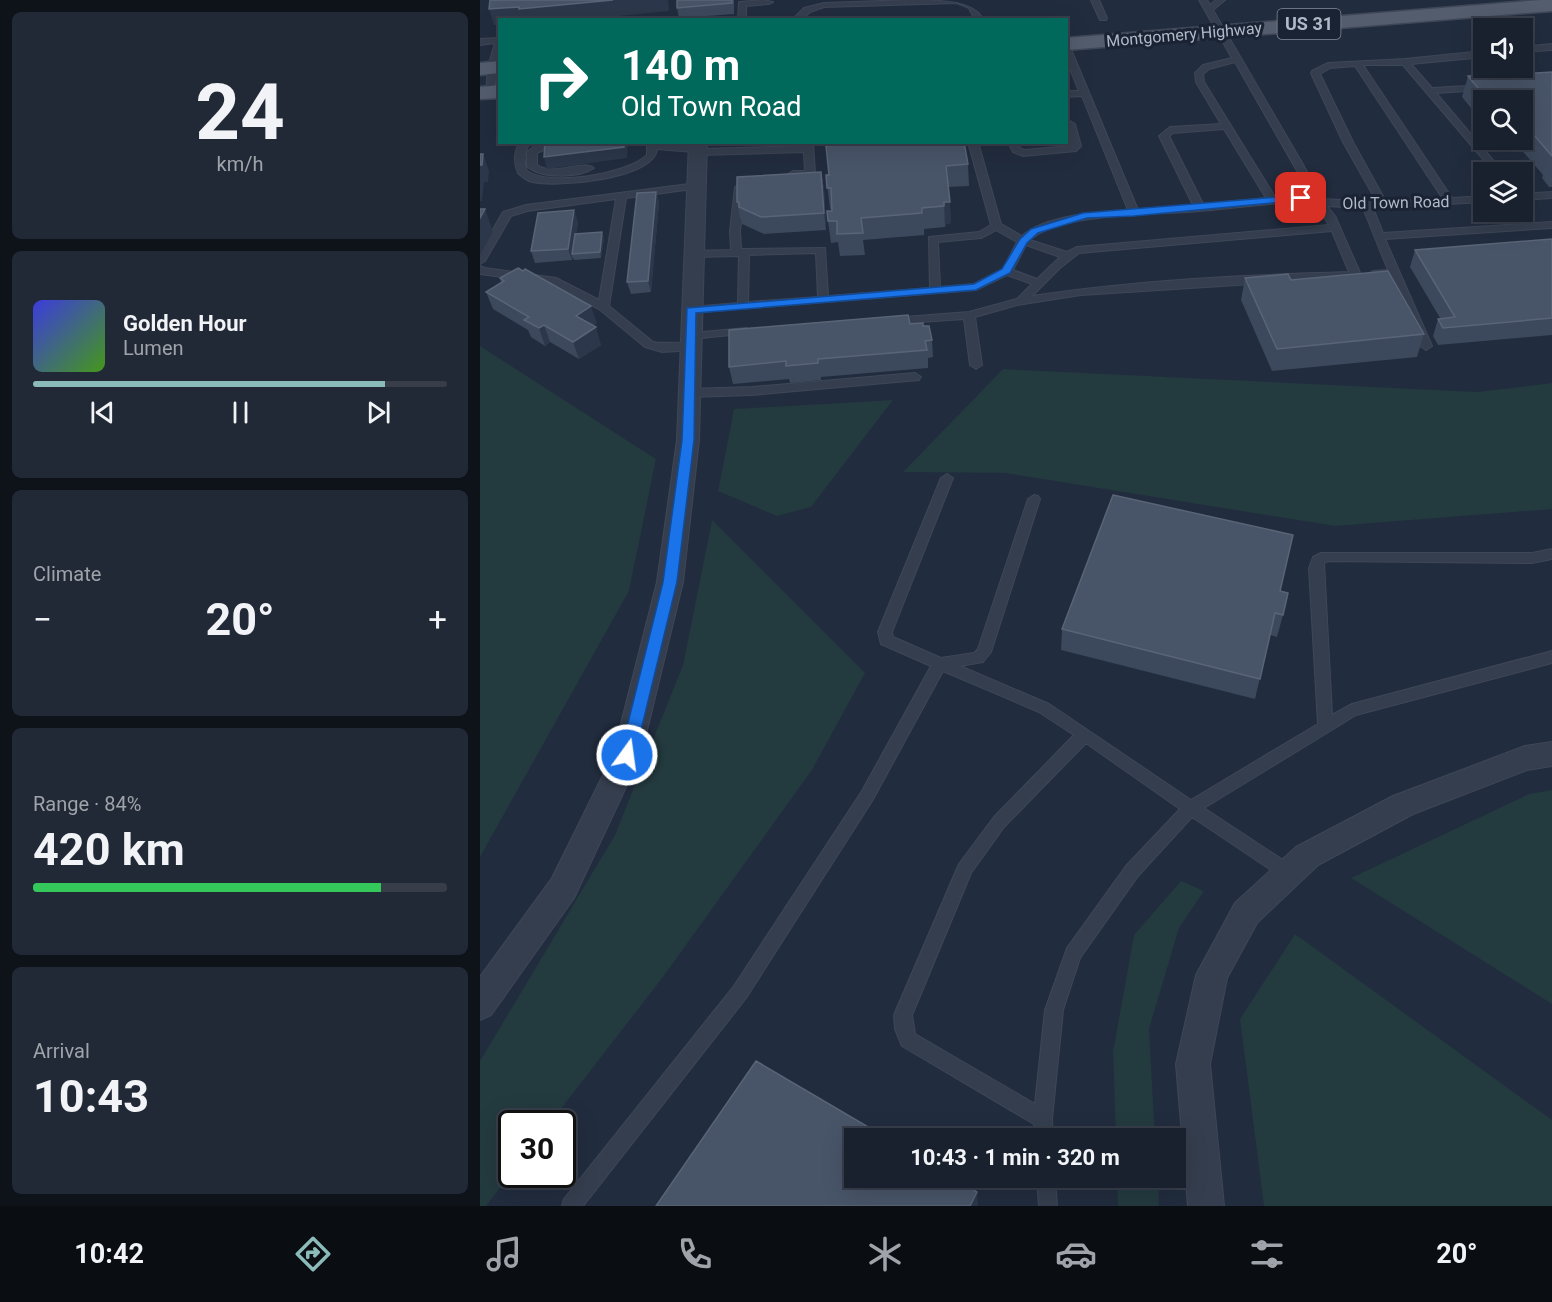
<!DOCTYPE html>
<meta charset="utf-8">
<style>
:root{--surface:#19212e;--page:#222936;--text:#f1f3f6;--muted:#9fa3aa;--line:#373e4a;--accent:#8bbbb9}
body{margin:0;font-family:Roboto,sans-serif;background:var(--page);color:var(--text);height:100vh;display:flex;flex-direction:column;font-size:22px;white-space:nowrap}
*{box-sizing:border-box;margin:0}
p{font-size:20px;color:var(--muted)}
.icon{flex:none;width:33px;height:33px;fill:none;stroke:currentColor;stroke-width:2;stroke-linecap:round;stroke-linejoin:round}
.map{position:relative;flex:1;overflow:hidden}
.side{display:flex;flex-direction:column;gap:12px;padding:12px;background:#0e1219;width:480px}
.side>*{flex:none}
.banner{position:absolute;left:18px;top:18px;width:570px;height:126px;border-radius:0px;box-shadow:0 6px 24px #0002,0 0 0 2px var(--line);background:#00695c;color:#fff;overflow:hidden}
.controls{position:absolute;left:993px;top:18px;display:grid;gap:12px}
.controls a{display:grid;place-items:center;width:60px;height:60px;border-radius:0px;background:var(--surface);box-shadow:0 6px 24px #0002,0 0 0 2px var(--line);font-size:30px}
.speed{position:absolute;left:18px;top:1110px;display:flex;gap:12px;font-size:30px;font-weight:700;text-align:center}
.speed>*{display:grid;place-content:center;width:78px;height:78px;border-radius:50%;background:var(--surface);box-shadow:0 6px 24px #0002,0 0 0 2px var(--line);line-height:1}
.speed .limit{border:3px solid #111;border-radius:9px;background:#fff;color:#111}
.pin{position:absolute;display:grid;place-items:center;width:51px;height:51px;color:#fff;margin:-26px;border-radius:12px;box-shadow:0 3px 9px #0006}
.me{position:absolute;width:66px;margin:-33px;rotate:14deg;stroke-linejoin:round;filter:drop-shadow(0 0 4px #0008)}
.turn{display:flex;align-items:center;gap:21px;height:126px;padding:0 24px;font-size:27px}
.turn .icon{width:78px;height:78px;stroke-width:2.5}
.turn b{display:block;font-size:42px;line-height:51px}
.big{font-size:45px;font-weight:700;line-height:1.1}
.side .card{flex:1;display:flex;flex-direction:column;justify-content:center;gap:9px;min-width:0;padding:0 21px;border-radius:9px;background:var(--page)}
.side .dial{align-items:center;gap:0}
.dial b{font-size:78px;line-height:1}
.song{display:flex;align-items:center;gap:18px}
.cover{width:72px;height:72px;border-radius:9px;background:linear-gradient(135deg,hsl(240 70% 55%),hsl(100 70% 35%))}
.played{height:6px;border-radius:3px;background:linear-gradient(90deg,var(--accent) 85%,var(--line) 85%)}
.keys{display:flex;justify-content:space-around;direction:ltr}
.heat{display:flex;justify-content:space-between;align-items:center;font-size:33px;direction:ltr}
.charge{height:9px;border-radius:4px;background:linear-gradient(90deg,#34c759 84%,var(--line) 0)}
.trip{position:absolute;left:364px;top:1128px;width:342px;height:60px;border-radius:0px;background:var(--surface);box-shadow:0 6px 24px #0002,0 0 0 2px var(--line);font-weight:700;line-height:60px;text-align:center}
.menu{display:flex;height:96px;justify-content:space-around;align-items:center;background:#0a0d12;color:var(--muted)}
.menu .icon{width:42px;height:42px}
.menu .active{color:var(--accent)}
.menu b{font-size:27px;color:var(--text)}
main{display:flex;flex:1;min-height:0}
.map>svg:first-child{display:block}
.green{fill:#233a3f}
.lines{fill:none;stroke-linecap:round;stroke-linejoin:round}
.lane-casing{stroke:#3e4757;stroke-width:2}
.street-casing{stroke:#3e4757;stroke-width:2}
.primary-casing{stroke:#3e4757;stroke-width:3}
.lane{fill:#353e4e;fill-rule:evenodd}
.street{fill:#353e4e;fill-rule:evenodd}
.primary{fill:#535d6e;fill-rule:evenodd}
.wall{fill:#3c485c}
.shaded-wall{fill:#2c374b}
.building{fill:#485468;stroke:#596477;stroke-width:1.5}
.route{fill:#1a73e8;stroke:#114b97;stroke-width:1.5}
.labels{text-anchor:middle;stroke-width:6;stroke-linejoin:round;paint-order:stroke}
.far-street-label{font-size:16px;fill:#b1b9c9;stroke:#1a2333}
.shield{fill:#1a2333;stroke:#848c9c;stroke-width:1.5}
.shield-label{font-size:18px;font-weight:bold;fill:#b1b9c9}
</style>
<main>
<section class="side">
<div class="card dial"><b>24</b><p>km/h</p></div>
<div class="card">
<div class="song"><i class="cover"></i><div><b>Golden Hour</b><p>Lumen</p></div></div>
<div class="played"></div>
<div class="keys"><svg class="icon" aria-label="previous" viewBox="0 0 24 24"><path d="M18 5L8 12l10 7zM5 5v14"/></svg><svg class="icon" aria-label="pause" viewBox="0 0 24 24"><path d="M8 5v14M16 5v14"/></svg><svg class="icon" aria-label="next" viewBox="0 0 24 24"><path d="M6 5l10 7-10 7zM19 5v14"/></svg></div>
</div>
<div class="card"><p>Climate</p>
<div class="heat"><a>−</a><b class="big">20°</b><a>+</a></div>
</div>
<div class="card"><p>Range · 84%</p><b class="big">420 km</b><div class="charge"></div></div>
<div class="card"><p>Arrival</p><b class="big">10:43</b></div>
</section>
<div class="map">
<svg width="1072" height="1206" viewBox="0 0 1072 1206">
<rect width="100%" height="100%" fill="#212c3e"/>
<path class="green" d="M0,346L176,459L149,591L0,857Z
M523,369L998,392L1072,383V509L855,526L525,473L423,472Z
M413,400L331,507L297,516L238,491L254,409Z
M232,520L385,673L332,770L183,977L70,1123L32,1124L31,1174L6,1206H0V1061L135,835L203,665Z
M1072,790V1004L871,878L1049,794Z
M701,881L724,891L699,928L669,1029L675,1138H636L633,1052L654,935Z
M815,934L1072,1120V1206H784L760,1019Z
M637,1178H678L679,1206H638Z"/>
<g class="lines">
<g class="lane-casing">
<path id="lane" d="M283,0L293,2L289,4L266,6V20H258L259,2Z
M430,0C453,0 496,0 503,20H495L489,8L477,3L344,7L330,12L321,20H312L324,8L344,3Z
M611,0H619L627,18L626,20H620Z
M719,0H727L730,5L736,0H745L733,10L843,199L897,202L863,142L831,73L832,71L848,63L925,59L1004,51V57L931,64L952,88L1005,85L1006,87L1002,90L956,93L1023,172H1014L923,65H883L972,198L1004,196V202L893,208L903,233L1072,222V228L905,239L952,346L946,350L940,346L910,276L893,277L888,274L893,271L908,270L883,208L847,206L855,216L881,275L880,277L601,295L537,305L495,317L502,365L496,369L490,365L484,319L411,324L406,321L411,318L489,312L537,299L552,284L527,275L496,290L211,313L206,310L211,307L258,303L259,256L213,257L208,254L213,251L251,250L250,231L255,187L260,184L265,187L260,231L261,249L345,248L348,296L450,288L449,237L499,232L511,225L488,142H498L521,224L542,236C566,215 617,212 648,210L602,96L586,97V91H599L586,59V45L590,47L658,210L713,205L679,136L690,127L741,124L716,82L715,73L723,65L752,58ZM755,62L832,197L821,195L795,197L724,82L723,74L729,69ZM875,66L963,199L906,202L873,142L840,74L850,68ZM744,129L786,198L723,204L689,136L693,133ZM821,201L836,204L849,225L597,247L587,252L550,240C581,212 678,215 720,211C753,208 787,204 821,201ZM516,230L537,242L523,269L494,284L460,287L458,242L501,238ZM852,231L869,272C764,275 657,280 552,296L580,268L599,253ZM546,245L580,257L557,279L533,270ZM336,253L338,297L268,302L269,255Z
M20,38C20,56 16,73 14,92L10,95L6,92L8,67L15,43L0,45V39Z
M1072,44V50L1042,52V47Z
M590,121L595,124L601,146L596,151L543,156L533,152L528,142H537L540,148L544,150L590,146L586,122Z
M41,142H51C44,150 43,161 47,171C69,187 148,174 167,155V142L218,146L223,149L324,146L323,142H333L335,174C329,179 314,179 308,174L313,171H325L324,152L218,155L214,152L177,149C175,179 73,189 49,181C45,179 41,176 38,173C34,164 33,150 41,142Z
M65,142H81L57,153V165C75,177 101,159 114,168C100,178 60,179 47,166V152L56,145Z
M217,183L222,186L220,188L146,198L129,306L173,342C185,345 207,339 217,347L215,350L182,352L165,347L119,309L69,283L0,274V266L5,268L76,278L119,300L136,199L47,211L31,216L5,261L0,264V252L23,212L46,205Z
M1072,192V198L1042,200V194Z
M266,328L272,331L270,333L212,339L206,336L212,333Z
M435,373L441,377L439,380L272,395L209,397L203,393L209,389L272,387Z
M467,474L473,478L412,632L413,637L461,658L494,653L498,649L548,499L554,495L558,496L560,499L511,652L503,662L480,666L569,704L711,800L838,724L829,568L833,557L841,553H1052L1072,549V559L1052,563L848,561L844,563L852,715L872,704L1072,651V663L876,715L724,808L815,868L817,873L815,878L809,880L803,878L712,817L658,876L600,958L583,1010L572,1119L573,1138H555L554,1124L422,1046L415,1029L414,1015L479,864L514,817L594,735L559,712L463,671L392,801L266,998L103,1206H82L84,1199L254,986L382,791L451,666L401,644L398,632L461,478ZM606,743L700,809L646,866L587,948L565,1010L555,1104L435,1034L432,1015L491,873L524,827Z
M557,1178H575L577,1206H559Z"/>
</g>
<g class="street-casing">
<path id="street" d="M209,142H227L219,440L203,582L161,755L94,898L11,1015L0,1020V977L72,878L133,755L177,582L197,440Z
M1072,742V766L1047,770L933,814L838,865L777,923L747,978L730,1064L744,1206H708L696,1064L716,975L755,903L816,847L913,796L1045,746Z"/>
</g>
<g class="primary-casing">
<path id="primary" d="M1061,0H1072V11L586,50V38Z
M20,61V73L0,75V63Z
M20,85V98L0,99V87Z"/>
</g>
<use href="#lane" class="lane"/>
<use href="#street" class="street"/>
<use href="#primary" class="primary"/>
</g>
<path class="wall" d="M254,0V14L199,18L197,8Z
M1072,72V187H1069L1062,178L1063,175L1033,140H1042V100H1004V124L982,97L988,76L1041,74Z
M488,164L489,186L468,187L471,223L466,224L465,227L444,229V235L383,240L385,255L360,256L358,242L351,243L348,221L352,209H350L346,175Z
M341,172L344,189L346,230L284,234L262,224L261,219H260L257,202Z
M176,192L179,203L171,292L151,294L147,282Z
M98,222L96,234L124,238L121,258L94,260L93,257L92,260L55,263L51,251Z
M1072,239V335L958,345L953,336L958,319L960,318L930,267L935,250Z
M20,278L117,323L113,326L121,345L99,359L70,342L65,346L51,337L48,330L13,309L6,292L21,283Z
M765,278L811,280L944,334L937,357L792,371L761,300Z
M430,324L443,326L452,340L453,357L448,358V368L341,377V380L310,383L309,379L253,384L249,367Z
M800,591L803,615L797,637L790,635L775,699L581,650L582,629Z"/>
<path class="shaded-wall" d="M133,0H188L189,11L99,20H20V25H14L9,9Z
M144,142H148L147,158L67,169L64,157Z
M3,154L9,171L8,182H4L2,201H0V165Z
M341,172L344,189L346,230L344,213Z
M176,192L179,203L171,292L168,281Z
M464,202H470L471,223L466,224L465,227Z
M5,209L13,231L0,255V218Z
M94,210L98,222L93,254H92V260L88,249Z
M122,232L124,238L121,258L120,252Z
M111,306L117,323L101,333L96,316Z
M64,325L70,342L65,346L59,328Z
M116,327L121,345L99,359L93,342Z
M497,1192L498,1206H490Z"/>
<path class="building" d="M10,0H133L39,9V7L9,9Z
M197,0H252V3L197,8Z
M1039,71L1041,74L1072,72V156L1042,121V100H1008L988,76Z
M65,142H144V147L64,157Z
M384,142H484L488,164L466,166L470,202H464V206L442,208V213L381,218L383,233L357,234V221H348L347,211H352L351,188H347L346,175H349L346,146Z
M0,154H3L2,165H0Z
M341,172L344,213L281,217L259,207V202H257V177Z
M176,192L168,281L147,282L157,193Z
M0,209H5L0,218Z
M94,210L88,249L51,251L58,213Z
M122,232L120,252L92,254L95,234Z
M1072,239V318L963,328L958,319L975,317L935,250Z
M38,268L43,271L45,269L111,306L96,316L116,327L93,342L64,325L59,328L44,320L49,317L6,292L24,281L20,278Z
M908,271L944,334L797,349L765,278L808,274L811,280Z
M428,315L430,324L443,323V326H449L452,340L445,341L447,350L338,359V363L306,366V361L249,367V330Z
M633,495L813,535L800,591L808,593L803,615L795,613L780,679L582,629Z
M276,1061L407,1138H375V1178H472L497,1192L490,1206H176Z"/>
<path class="route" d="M821,195L825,196V200L654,216L607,218L558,233L547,243L530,273L496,290L216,313L214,440L197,582L155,755L153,759L147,761L142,759L140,755L183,582L202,440L207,308L494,284L522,269L540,239L551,229L603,213Z"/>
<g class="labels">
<g class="far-street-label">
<text transform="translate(704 34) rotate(-5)" y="6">Montgomery Highway</text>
<text transform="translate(916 202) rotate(-1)" y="6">Old Town Road</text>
</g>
<rect class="shield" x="797.5" y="9" width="63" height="30" rx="4.5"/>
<g class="shield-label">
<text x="829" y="30">US 31</text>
</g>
</g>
</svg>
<div class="controls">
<a><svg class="icon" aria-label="sound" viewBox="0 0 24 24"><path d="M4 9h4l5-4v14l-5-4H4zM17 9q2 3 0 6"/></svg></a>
<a><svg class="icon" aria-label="search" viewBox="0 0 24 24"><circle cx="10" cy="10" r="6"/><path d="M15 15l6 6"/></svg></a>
<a><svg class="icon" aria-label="layers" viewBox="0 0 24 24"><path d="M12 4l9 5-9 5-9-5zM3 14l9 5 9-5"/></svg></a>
</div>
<div class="speed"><div class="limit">30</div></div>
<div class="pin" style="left:821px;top:198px;background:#d93025"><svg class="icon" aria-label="arrive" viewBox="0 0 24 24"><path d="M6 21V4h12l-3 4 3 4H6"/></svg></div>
<svg class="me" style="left:147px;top:755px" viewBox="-20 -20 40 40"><circle r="17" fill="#1a73e8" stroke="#fff" stroke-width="3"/><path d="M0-11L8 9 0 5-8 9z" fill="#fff"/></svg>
<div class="trip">10:43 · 1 min · 320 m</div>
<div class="banner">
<div class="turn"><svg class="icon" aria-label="right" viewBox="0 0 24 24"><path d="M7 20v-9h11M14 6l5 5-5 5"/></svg><div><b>140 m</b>Old Town Road</div></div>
</div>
</div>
</main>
<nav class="menu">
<b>10:42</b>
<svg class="icon active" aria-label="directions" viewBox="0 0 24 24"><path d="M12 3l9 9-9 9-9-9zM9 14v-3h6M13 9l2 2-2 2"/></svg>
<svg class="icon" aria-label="music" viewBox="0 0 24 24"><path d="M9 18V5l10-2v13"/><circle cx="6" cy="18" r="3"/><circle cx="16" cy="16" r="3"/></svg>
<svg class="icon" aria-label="phone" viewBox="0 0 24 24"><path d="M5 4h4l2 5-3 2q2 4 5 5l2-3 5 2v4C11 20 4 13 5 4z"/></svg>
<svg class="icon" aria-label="climate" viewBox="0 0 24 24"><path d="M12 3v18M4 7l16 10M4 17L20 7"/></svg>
<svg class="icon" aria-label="car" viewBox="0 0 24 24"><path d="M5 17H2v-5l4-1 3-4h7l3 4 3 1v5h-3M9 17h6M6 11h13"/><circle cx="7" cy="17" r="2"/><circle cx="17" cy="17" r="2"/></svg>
<svg class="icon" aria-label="filters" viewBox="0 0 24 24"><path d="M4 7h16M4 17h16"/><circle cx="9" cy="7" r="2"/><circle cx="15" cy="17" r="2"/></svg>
<b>20°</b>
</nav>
